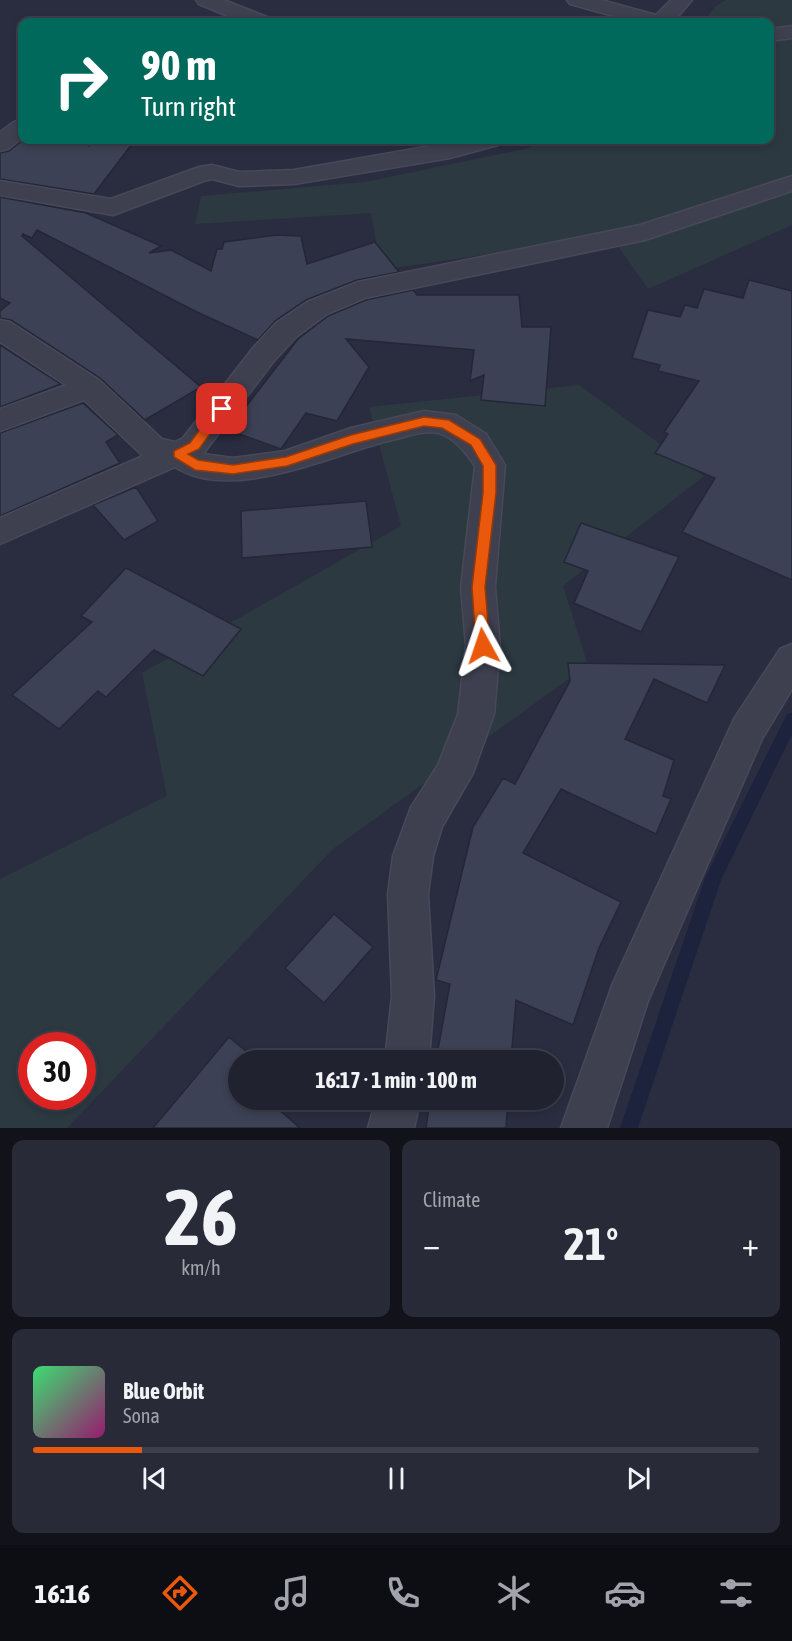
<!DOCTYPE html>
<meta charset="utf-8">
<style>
:root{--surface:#202230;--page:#282a38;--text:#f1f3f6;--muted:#a2a4ab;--line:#3d3f4c;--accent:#ea580c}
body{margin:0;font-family:"Asap Condensed",sans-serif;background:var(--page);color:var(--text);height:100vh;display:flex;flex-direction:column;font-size:22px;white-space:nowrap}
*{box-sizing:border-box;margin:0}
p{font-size:20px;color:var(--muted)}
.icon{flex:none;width:33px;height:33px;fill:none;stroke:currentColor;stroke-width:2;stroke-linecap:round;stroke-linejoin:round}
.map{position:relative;height:1128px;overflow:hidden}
.panel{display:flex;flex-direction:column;gap:12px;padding:12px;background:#12131a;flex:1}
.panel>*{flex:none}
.hud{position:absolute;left:18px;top:18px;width:756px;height:126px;border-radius:12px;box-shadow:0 3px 9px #0003,0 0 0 2px var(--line);background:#00695c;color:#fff;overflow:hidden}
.speed{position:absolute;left:18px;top:1032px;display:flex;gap:12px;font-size:30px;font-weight:700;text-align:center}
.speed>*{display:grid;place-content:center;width:78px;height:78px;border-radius:50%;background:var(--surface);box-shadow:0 3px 9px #0003,0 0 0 2px var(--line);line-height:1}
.speed .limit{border:9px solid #d22;background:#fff;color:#111}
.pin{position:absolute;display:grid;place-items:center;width:51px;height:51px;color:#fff;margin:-26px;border-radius:12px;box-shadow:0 3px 9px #0006}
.me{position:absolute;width:66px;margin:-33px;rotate:355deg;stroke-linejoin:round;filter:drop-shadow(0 0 4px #0008)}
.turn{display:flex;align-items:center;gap:21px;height:126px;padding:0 24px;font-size:27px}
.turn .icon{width:78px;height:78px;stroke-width:2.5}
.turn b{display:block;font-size:42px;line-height:51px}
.big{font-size:45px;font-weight:700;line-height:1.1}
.panel .card{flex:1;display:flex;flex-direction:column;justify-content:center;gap:9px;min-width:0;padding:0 21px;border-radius:12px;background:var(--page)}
.panel .dial{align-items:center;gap:0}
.dial b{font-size:78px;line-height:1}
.song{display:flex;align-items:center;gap:18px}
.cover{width:72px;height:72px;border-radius:9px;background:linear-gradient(135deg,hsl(140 70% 55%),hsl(320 70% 35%))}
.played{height:6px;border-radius:3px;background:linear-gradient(90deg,var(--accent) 15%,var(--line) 15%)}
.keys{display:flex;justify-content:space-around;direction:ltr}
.heat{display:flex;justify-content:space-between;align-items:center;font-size:33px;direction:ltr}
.panel .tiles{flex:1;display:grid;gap:12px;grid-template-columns:1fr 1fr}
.card:last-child{grid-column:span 2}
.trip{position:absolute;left:228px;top:1050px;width:336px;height:60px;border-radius:30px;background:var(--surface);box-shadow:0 3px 9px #0003,0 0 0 2px var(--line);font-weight:700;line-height:60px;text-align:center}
.tabs{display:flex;height:96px;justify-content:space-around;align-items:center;background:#0d0e13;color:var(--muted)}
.tabs .icon{width:42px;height:42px}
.tabs .selected{color:var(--accent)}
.tabs b{font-size:27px;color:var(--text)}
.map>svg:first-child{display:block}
.green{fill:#2c3941;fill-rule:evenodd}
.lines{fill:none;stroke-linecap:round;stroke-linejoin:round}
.stream{fill:#1d223d;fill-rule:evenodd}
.building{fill:#3c4155;stroke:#242737;stroke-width:1.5}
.minor-casing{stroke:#474959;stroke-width:3}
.minor{fill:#3e4050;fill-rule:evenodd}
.route{fill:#ea580c;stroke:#983908;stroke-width:1.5}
</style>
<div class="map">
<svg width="792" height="1128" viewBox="0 0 792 1128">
<rect width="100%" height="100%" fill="#2a2d40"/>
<path class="green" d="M726,0H792V225L648,289L611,236L381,270L371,213L195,224L201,196L365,182L525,149L547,140H770V22H703L716,6Z
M579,385L704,476L563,586L588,665L333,849L67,1128H0V879L167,796L142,673L401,526L369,407ZM32,1046H82V1096H32Z"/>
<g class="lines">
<path class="stream" d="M792,713V734L721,880L638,1128H620L705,878L787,714Z"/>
</g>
<path class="building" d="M23,140H69L89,146L94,140H135L94,194L0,179V153L9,151Z
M0,197L86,213L161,246L149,253L171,250L211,271L217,249H222L224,242L276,235L301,236L307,264L375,242L399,272L357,280L306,300L275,321L258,340L197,312L37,230L32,238L23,234L22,236L201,387L145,420L100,378L11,320L0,318V311L10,303L0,298Z
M749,280L792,291V580L682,532L715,478L655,453L668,434L664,432L699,381L658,371L660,365L632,358L648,310L680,317L685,305L697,308L704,289L743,298Z
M413,290L417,295H519L522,327H551L545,406L481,400L484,375L470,381L474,350L346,339L369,367L337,421L306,413L281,449L228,430L298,339L328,316L366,300Z
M0,345L61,384L0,407Z
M83,403L118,435L106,442L120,463L0,516V433Z
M136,487L158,521L124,540L93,505Z
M366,501L372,547L242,558L241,511Z
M581,523L679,557L641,632L574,603L588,571L564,562Z
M126,568L241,629L203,676L154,650L106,697L98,691L59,729L12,695L92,622L81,616Z
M568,663L725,665L707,703L654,679L625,739L674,760L663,796L671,799L656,834L561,789L523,853L621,902L599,948L573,1025L516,1000L511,1060H436L450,984L436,980L473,827L503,778L515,784L570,681Z
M334,914L373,947L324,1003L285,968Z
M229,1037L257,1060H238V1100H272L270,1102L300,1128H153Z
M430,1100H508L506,1128H426Z"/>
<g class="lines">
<g class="minor-casing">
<path id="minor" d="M196,0H224L267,17L270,22H242L199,4Z
M567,0H601L656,15L671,0H692L673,22H635L570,4Z
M792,26V38L770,41V29Z
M22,120V138L8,149L0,151V132L14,122Z
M465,140H502L498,145L450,158L294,184L239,186L212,179L204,181L113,215L0,195V181L111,199L199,167L212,165L239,172L294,170Z
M792,176V191L645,240L365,298L327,314L296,337L273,362L203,454L233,458L285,451L351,428L424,411L456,415L486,434L505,465L495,587L500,646L494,714L473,773L442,827L433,856L428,894L434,996L429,1060H385L392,996L388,894L393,856L411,807L438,765L458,714L466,646L461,587L475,466C466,453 454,437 438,433C423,430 406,437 392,440C333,454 232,504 175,467L0,544V518L143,456L84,400L0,431V409L66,385L0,342V320L10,322L99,380L162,439L175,442L183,438L253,348L276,323L307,302L358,282L640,225Z
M792,644V689L762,739L648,1001L607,1128H561L613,983L734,719L780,649Z
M376,1100H420L414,1128H368Z"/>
</g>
<use href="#minor" class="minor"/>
</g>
<path class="route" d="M222,405L226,406V412L199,449L188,454L198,460L233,465L286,457L351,435L424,417L449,420L480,439L496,465V493L485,587L490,646L488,650L483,652L476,646L472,587L483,493V466L471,445L442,428L424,426L353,444L287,466L233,474L195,470L174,457V451L190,443L217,406Z"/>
</svg>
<div class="speed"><div class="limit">30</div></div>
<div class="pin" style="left:222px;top:409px;background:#d93025"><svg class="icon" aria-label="arrive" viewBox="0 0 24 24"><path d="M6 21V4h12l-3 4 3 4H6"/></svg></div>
<svg class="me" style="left:483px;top:646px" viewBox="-20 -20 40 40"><path d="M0-17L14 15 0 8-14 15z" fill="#ea580c" stroke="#fff" stroke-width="4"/></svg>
<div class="trip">16:17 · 1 min · 100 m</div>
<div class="hud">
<div class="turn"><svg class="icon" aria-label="right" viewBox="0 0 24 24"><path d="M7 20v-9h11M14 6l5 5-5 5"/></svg><div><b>90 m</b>Turn right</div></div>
</div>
</div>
<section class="panel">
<div class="tiles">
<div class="card dial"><b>26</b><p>km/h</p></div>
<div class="card"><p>Climate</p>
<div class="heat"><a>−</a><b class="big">21°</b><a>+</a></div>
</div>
<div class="card">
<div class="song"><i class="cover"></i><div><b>Blue Orbit</b><p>Sona</p></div></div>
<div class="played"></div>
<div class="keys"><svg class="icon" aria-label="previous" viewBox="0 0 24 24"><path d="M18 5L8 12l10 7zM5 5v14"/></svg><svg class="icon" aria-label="pause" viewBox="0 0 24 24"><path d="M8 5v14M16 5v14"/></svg><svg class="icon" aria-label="next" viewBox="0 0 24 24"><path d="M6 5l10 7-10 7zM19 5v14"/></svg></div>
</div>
</div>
</section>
<nav class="tabs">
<b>16:16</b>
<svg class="icon selected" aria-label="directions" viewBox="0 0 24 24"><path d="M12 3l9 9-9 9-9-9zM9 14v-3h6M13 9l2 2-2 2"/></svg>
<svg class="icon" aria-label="music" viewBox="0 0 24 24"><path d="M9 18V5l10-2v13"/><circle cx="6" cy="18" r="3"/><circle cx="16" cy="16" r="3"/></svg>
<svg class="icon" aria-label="phone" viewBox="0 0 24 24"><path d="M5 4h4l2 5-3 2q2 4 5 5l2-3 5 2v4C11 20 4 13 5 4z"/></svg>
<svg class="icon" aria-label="climate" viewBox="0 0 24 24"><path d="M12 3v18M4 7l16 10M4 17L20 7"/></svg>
<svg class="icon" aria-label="car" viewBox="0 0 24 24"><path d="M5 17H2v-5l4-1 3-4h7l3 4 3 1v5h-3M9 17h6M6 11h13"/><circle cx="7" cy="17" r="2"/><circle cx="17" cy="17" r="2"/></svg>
<svg class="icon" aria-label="filters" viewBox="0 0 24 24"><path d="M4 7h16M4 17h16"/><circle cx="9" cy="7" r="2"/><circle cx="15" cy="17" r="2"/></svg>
</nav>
